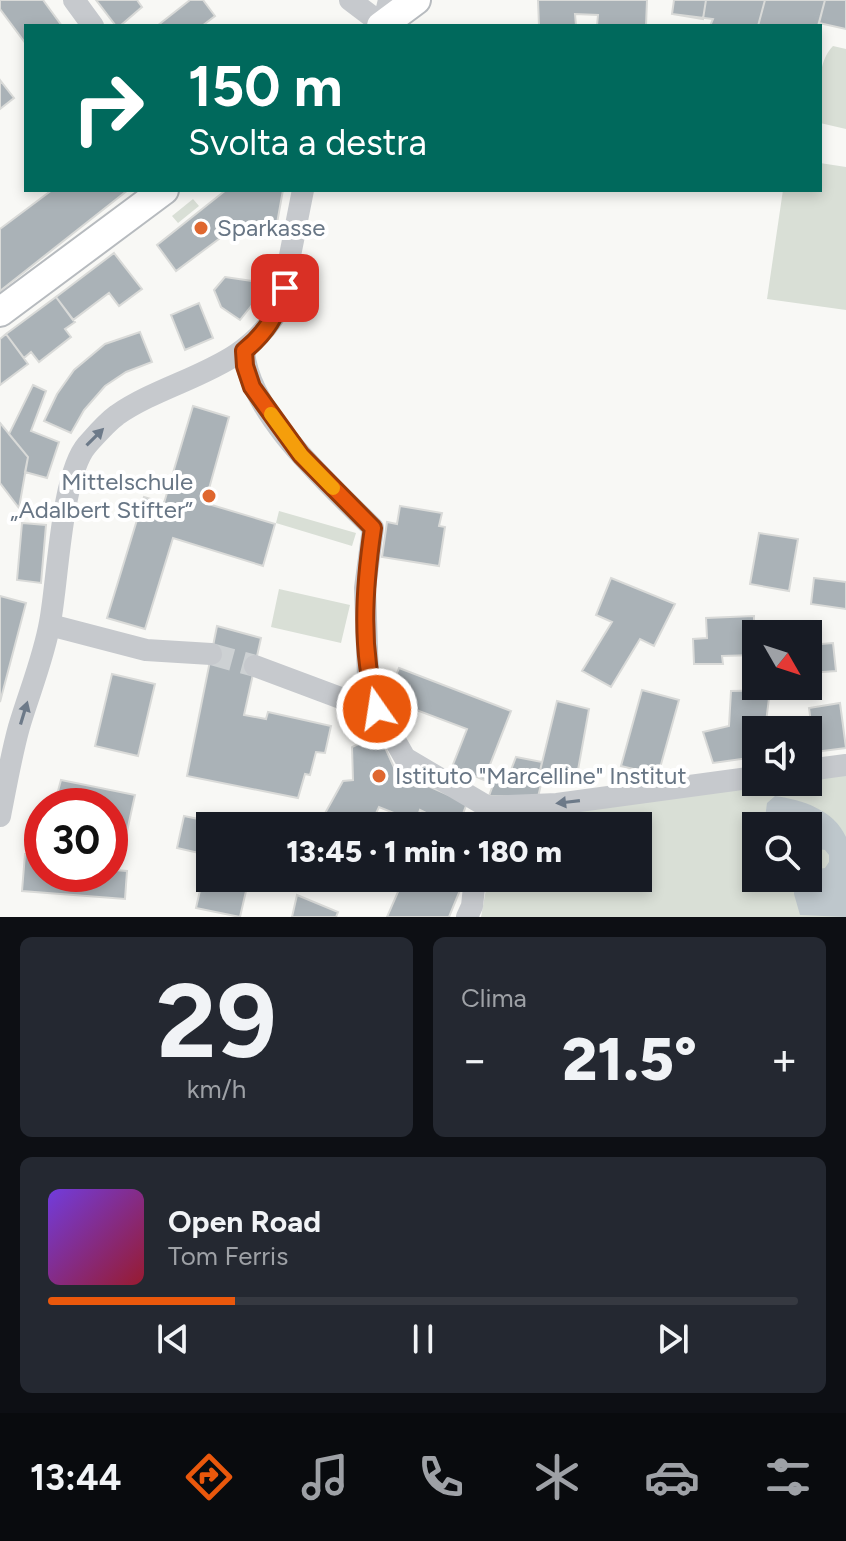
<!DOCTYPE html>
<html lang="it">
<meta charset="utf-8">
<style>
:root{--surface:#171b24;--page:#242831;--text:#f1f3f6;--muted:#9ea1a6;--line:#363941;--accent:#ea580c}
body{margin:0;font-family:Figtree,sans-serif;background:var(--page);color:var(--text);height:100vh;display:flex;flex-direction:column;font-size:30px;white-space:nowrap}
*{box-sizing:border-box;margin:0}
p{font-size:26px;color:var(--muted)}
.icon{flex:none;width:44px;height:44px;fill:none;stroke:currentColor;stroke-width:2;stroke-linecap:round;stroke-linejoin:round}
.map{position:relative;height:917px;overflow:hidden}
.drawer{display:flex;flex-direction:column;gap:20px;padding:20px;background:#0d0f14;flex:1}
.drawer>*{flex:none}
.guide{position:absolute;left:24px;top:24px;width:798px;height:168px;border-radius:0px;box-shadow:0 4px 12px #0003;background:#00695c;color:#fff;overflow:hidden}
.needle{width:52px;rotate:129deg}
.fabs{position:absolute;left:742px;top:620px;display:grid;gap:16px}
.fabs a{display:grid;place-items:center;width:80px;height:80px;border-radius:0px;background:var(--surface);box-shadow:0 4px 12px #0003;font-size:40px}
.speed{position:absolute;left:24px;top:788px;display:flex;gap:16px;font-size:40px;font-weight:700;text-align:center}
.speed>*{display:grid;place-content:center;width:104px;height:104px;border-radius:50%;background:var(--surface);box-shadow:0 4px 12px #0003;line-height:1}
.speed .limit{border:12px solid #d22;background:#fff;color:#111}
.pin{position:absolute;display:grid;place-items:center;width:68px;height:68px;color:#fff;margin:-34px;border-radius:16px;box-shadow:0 4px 12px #0006}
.me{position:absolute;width:88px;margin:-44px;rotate:347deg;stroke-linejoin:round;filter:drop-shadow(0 0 6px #0008)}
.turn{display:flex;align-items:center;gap:28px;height:168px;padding:0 32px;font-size:36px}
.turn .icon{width:104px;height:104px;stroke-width:2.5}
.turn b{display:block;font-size:56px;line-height:68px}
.big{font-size:60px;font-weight:800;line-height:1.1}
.drawer .tile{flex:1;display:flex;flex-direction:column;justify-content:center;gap:12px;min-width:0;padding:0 28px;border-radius:12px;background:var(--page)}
.drawer .dial{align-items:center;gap:0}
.dial b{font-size:104px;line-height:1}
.song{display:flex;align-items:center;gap:24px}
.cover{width:96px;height:96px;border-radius:12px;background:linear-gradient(135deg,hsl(260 70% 55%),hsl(350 70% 35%))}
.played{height:8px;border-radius:4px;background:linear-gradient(90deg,var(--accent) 25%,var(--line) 25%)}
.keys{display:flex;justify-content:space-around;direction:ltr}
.heat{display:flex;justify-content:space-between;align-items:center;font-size:44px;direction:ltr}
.drawer .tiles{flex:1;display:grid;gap:20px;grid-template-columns:1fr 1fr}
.tile:last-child{grid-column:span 2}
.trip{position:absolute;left:196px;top:812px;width:456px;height:80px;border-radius:0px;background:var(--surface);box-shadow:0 4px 12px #0003;font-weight:800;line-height:80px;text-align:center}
.tabs{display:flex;height:128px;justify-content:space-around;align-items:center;background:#090b0e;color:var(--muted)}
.tabs .icon{width:56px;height:56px}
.tabs .on{color:var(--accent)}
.tabs b{font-size:36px;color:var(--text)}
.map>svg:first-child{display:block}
.green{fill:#d9dfd6;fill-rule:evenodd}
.water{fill:#bec7cc;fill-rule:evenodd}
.building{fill:#aab2b7;stroke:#d9dad8;stroke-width:2}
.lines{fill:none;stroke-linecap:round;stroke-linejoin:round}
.minor-tunnel{stroke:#cdd1d3;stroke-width:22;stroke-dasharray:22 11;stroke-linecap:butt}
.major-casing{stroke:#b7bbbf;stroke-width:32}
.minor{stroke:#c6c9cd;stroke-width:22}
.major{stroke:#fff;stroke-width:28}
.oneway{fill:#6d7a89}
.route-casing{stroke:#983908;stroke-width:20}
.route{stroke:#ea580c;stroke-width:14}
.slow{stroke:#f59e0b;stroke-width:14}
.poi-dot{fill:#df672f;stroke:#fff;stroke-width:3}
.labels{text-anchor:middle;stroke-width:8;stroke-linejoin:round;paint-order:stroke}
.poi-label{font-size:24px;fill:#687685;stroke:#fff;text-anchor:start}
</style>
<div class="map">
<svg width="846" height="917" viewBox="0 0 846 917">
<rect width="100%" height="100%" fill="#f8f8f5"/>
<path class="green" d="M833,46L846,49V129L820,123C820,100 815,64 833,46Z
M820,163L846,167V310L767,299L783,190H820Z
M193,199L199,206L178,223L172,216Z
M279,511L356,533L352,546L276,523Z
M279,589L350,605L341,643L271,627Z
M846,775V917H481L488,878H638V826H495L496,816L774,782H808V778ZM756,826H808V878H756Z"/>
<path class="water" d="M775,796C803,800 834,810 846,837V917L800,915L794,894L795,878H808V826H764L767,803ZM818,849L825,850L829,855V862L825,868L818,869L812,866L809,859L812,852Z"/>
<path class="building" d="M0,0H43L62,26H26V44L0,9Z
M96,0H137L142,7L120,26H116Z
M190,0H203L215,16L202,26H157Z
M538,0H647L646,26H597L598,15L575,14L576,26H539Z
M674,0H765L758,26H710L713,19L672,14Z
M674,0H706L703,19L672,14Z
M765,0H825L818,26H758Z
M825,0H846V29L819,23Z
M0,80L14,98L0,109Z
M52,190H128L0,291V229Z
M226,190H283L276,229L239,224L176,271L157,245Z
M114,253L142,289L119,306L109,293L73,320L56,297Z
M225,277L252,281L264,290L240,320L221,307L214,290Z
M56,297L75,322L65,329L71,337L39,362L31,352L24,358L6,334Z
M199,303L213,338L185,350L171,315Z
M140,332L152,362L126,372L105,386L84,410L71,433L44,421L57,394L74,370L105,344Z
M6,334L28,364L0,385V339Z
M33,385L46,391L31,431L59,442L47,478L25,472L28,457L9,434Z
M193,406L229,417L205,503L275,524L263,566L173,538L145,629L107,618L144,497L164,503Z
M0,423L28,457L19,508L0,483Z
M400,506L442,513L439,526L445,527L439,566L382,557L387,522L397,524Z
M22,523L46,525L41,583L17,580Z
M759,533L798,539L789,591L750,584Z
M611,578L675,604L654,646L640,639L611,687L582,671L612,622L596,615Z
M814,578L846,582V609L811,604Z
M0,596L26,603L0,702Z
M754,616V629H766V634H756V655L722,656L723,664H694L693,639L707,638L706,618Z
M217,626L261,638L244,715L266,719L268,712L331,726L325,753L316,752L310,775L305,774L298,798L187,776Z
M833,643L836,671L809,673L808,645Z
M399,668L511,711L484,780L452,767L467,729L387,699Z
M112,674L155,684L138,756L95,746Z
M642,690L679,700L658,775L621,766Z
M770,690L765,730H756V757L713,763L703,732L729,726L731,691Z
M557,701L589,709L576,781L540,771Z
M840,703L846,748L815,752L809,708Z
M379,734L396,772L467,803L461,819L474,826H428L432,816L420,810L416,822L379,807L370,826H318L343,781L353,780L352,747Z
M516,757L542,762L540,771L544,772L538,797L489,796L497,774L509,775Z
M61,780L135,795L126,836L110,832V806H54Z
M184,816L232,826H210V878H249L240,917L196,908L208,855L177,848Z
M25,854L42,855V874H110V861H115V870L127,871L125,899L22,891Z
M404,878H465L449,917H387Z
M297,895L338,912L336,917H292Z"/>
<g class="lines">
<path class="minor-tunnel" d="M211,654L255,666"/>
<g class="major-casing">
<path id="major" d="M381,26L416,0
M0,312L164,190"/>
</g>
<path class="minor" d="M74,0L93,26
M350,0L383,25L389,0
M244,351C249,414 330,485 373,528L365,588L368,678L377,709L405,758L488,807
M50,625L146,650L211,654
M255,666L362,706L377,709
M808,770L846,765
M488,807L557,804L756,777
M0,816C6,786 11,756 19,727C29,693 44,657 50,622C58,581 61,475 87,445C96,435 106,423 117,415C172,377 248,371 280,306L303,190
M482,826L488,807
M467,917L472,906L475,878"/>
<use href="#major" class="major"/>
</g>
<defs><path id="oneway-solid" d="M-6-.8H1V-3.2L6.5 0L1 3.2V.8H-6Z" transform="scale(2)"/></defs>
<g class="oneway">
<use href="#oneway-solid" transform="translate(95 437) rotate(-45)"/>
<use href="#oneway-solid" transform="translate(24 713) rotate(-73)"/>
<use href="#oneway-solid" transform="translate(568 802) rotate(173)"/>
</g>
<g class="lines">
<g class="route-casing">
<path id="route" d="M285,288C277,315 266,333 244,351L245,366L252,387L301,455L373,528C364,589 360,650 377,709"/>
</g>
<use href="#route" class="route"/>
<path class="slow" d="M271,414L301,455L333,488"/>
</g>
<g class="poi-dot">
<circle cx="201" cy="228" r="8"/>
<circle cx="209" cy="496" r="8"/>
<circle cx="379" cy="776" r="8"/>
</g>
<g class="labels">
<g class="poi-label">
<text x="217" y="236">Sparkasse</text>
<text x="193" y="490" text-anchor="end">Mittelschule<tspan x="193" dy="28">„Adalbert Stifter”</tspan></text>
<text x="395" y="784">Istituto "Marcelline" Institut</text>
</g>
</g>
</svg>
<div class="fabs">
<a><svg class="needle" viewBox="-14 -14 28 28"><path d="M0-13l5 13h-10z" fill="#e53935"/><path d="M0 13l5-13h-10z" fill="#9ea1a6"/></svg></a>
<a><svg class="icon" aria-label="sound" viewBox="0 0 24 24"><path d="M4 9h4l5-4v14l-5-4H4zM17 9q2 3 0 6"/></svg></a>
<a><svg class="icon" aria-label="search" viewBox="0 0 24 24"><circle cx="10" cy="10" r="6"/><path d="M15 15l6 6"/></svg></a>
</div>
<div class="speed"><div class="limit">30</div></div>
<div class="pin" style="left:285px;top:288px;background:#d93025"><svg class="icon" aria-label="arrive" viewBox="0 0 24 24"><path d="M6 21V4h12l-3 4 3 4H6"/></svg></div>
<svg class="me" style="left:377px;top:709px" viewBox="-20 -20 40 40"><circle r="17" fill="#ea580c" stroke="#fff" stroke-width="3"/><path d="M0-11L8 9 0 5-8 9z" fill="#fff"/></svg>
<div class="trip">13:45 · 1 min · 180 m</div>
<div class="guide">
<div class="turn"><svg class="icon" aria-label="right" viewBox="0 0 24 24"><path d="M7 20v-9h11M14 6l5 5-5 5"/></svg><div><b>150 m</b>Svolta a destra</div></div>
</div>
</div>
<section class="drawer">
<div class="tiles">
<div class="tile dial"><b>29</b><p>km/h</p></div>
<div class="tile"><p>Clima</p>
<div class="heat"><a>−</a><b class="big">21.5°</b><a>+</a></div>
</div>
<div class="tile">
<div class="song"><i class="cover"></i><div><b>Open Road</b><p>Tom Ferris</p></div></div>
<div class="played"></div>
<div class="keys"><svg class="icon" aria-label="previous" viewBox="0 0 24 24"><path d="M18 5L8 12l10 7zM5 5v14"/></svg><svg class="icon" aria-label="pause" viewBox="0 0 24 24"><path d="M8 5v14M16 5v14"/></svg><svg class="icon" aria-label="next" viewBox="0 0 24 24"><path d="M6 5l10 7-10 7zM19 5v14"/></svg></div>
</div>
</div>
</section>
<nav class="tabs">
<b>13:44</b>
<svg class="icon on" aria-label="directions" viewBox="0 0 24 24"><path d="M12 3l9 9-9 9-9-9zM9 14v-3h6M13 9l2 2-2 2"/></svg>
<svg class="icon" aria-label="music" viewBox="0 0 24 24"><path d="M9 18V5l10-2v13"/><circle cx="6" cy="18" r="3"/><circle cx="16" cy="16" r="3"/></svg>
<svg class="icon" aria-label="phone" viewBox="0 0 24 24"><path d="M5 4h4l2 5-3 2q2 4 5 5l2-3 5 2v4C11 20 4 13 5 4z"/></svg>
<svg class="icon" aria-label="climate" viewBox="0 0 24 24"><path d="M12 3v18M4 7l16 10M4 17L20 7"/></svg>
<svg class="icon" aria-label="car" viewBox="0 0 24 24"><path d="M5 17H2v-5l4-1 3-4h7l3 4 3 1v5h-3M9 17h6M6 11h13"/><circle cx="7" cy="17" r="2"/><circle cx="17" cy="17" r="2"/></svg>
<svg class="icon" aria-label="filters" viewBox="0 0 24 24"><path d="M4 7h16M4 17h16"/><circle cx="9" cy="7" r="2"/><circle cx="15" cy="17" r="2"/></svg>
</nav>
